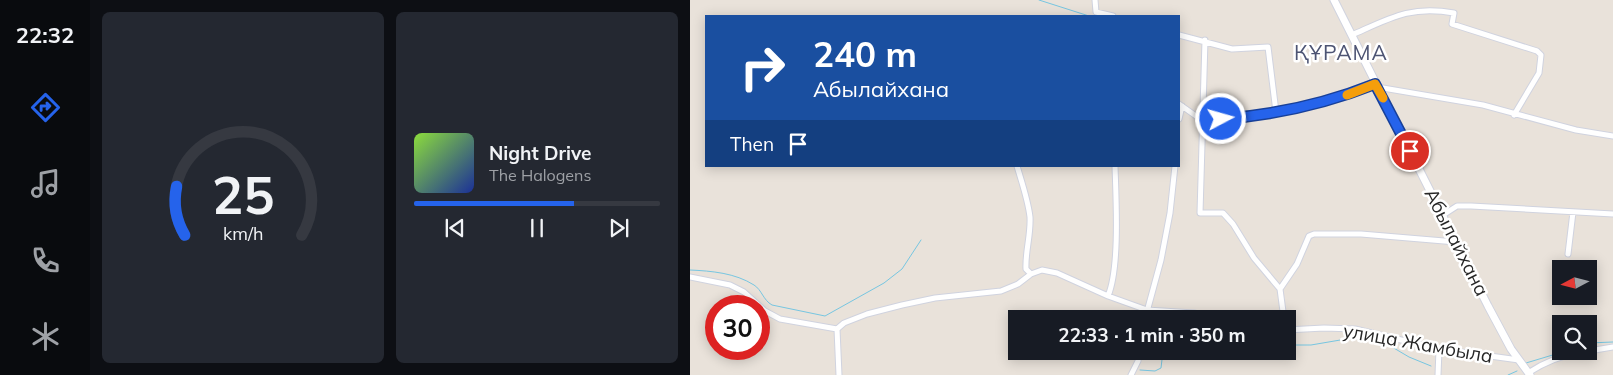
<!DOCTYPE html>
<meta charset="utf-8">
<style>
:root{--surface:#171b24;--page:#242831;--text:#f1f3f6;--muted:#9ea1a6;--line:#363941;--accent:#2563eb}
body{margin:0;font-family:Mulish,sans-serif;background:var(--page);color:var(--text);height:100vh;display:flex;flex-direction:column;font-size:19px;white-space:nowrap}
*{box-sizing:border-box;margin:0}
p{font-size:16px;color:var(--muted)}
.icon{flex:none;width:28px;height:28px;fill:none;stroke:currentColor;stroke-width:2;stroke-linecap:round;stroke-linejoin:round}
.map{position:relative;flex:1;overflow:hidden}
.panel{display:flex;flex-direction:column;gap:12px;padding:12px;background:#0d0f14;width:600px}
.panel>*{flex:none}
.banner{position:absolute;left:15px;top:15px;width:475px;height:152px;border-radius:0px;box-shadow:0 2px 12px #0003;background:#1a4fa0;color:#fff;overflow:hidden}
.needle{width:32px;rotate:263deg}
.buttons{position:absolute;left:862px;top:260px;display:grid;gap:10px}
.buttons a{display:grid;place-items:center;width:45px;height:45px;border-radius:0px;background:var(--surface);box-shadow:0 2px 12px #0003;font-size:25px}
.speed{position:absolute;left:15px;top:295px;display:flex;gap:10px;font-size:25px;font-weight:700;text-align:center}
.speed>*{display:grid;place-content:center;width:65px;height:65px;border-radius:50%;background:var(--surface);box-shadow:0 2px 12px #0003;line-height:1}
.speed .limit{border:8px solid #d22;background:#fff;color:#111}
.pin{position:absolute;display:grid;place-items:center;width:42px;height:42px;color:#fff;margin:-21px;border:2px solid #fff;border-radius:50%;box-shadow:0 1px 5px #0007}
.me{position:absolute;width:55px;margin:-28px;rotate:84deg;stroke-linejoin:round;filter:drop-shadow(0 0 4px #0008)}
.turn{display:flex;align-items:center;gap:18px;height:105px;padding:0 25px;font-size:22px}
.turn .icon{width:65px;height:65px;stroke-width:2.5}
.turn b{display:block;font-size:35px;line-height:42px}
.then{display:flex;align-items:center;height:48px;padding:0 25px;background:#0003;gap:10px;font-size:19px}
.panel .card{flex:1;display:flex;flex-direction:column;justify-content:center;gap:8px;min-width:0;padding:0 18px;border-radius:8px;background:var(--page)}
.panel .dial{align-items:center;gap:0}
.dial svg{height:130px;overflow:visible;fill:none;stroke:var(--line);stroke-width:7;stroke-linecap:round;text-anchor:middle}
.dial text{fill:var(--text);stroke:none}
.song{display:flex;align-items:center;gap:15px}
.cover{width:60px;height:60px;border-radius:8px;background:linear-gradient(135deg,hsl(90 70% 55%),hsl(230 70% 35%))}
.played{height:5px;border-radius:2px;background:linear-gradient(90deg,var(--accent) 65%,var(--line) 65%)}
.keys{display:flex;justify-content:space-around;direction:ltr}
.panel .tiles{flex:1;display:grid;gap:12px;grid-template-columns:repeat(2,1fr)}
.trip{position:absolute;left:318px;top:310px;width:288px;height:50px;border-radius:0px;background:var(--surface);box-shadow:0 2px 12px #0003;font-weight:700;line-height:50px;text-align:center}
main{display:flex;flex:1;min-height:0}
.tabs{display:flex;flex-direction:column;width:90px;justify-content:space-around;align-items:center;background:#090b0e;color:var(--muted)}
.tabs .icon{width:35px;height:35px}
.tabs .current{color:var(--accent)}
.tabs b{font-size:22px;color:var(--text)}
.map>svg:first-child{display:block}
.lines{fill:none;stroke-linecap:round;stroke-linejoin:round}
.stream{stroke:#77c6e1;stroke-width:1}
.street-casing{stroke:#d0d3df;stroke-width:7}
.secondary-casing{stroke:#d0d3df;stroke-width:9}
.street{stroke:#fff;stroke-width:5}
.secondary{stroke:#fff;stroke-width:7}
.route-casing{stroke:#184099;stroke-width:12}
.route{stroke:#2563eb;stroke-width:9}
.slow{stroke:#f59e0b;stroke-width:9}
.labels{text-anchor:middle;stroke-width:5;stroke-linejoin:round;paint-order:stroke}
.street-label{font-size:19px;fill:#272727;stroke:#fff}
.quarter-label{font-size:21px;letter-spacing:1px;fill:#4d5473;stroke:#fff}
</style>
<main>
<nav class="tabs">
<b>22:32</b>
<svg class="icon current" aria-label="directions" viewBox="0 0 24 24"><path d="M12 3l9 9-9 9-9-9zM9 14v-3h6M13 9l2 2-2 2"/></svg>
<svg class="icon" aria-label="music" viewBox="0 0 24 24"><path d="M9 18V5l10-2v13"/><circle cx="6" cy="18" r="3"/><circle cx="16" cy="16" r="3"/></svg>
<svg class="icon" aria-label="phone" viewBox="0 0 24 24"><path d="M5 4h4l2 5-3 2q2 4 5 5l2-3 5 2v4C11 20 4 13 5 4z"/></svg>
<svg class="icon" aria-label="climate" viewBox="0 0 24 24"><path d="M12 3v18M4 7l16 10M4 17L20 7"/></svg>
</nav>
<section class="panel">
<div class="tiles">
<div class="card dial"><svg viewBox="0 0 100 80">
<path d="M14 69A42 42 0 1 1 86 69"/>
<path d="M14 69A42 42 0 0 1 9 39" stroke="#2563eb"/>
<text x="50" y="56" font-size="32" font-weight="700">25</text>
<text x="50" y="72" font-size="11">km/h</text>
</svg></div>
<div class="card">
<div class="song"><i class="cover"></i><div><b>Night Drive</b><p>The Halogens</p></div></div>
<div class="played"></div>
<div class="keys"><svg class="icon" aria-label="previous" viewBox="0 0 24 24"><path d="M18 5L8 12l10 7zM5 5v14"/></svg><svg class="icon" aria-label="pause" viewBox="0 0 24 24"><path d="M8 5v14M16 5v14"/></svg><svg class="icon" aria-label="next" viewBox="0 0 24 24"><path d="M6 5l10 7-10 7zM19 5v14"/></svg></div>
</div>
</div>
</section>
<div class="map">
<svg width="923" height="375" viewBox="0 0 923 375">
<rect width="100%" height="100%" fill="#e9e2da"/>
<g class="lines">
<path class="stream" d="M349,0L399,16
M0,270C22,271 45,273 64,285C72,290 73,300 82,305L135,316L194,283L212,269L231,240
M496,319H498
M899,343L923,342
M596,345H621L662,338L678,340L697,344L719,357L741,366
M836,363L876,351
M450,370L465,371L471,368L473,351
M818,375L827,371"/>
<g class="street-casing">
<path id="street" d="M405,0L406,12L423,16
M489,35L542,49L578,47L586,112
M662,35C700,18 721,5 764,13L762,24L847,51L851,55L849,73L824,115
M515,40L510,213H533L543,224L564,258L590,289L594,319
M687,87L793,105L886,130L923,136
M489,104L513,121L550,118L644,100L685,84
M489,119L492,106
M327,166C332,183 338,200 340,217C341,235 335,252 336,269L341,274
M753,215L767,206H781L923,214
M878,254L883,212
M0,277L40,285L54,292L75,311L90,319L147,329
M590,289L607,264L619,236L624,234H671L766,242
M418,296C430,267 426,199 425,166
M455,319L471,260L480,213L485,166
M147,329L154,323L177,314L212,305L245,298L311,291L328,284L341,274L352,270L367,273L418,296L457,310L504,313L528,319
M147,329L149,375
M596,330L634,328L665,329L749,349L829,360
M899,351L923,347
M838,373C856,361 873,355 894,351
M441,375L448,361L449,351
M748,375L749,349"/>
</g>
<g class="secondary-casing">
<path id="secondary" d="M644,0L798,306L821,349L840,375"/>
</g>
<use href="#street" class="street"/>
<use href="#secondary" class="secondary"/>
</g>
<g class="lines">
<g class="route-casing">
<path id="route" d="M531,119C585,115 635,104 685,84L720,151"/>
</g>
<use href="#route" class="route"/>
<path class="slow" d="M657,95L685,84L693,98"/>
</g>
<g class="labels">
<g class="street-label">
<text transform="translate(767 242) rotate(63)" y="7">Абылайхана</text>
<text transform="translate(728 343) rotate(10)" y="7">улица Жамбыла</text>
</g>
<g class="quarter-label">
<text x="651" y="60">ҚҰРАМА</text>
</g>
</g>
</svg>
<div class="buttons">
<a><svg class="needle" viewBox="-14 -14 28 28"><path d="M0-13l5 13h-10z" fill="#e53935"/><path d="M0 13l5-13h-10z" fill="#9ea1a6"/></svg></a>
<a><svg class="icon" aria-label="search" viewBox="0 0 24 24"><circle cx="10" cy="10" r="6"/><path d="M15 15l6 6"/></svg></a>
</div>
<div class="speed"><div class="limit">30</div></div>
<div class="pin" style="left:720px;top:151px;background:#d93025"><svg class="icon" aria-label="arrive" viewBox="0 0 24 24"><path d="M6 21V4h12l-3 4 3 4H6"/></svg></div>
<svg class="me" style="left:531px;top:119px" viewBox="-20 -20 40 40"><circle r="17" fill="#2563eb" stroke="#fff" stroke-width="3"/><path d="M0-11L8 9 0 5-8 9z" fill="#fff"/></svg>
<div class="trip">22:33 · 1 min · 350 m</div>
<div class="banner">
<div class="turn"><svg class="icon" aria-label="right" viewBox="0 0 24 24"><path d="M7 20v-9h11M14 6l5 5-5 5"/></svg><div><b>240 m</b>Абылайхана</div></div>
<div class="then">Then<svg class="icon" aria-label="arrive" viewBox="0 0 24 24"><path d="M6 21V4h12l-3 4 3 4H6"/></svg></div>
</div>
</div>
</main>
